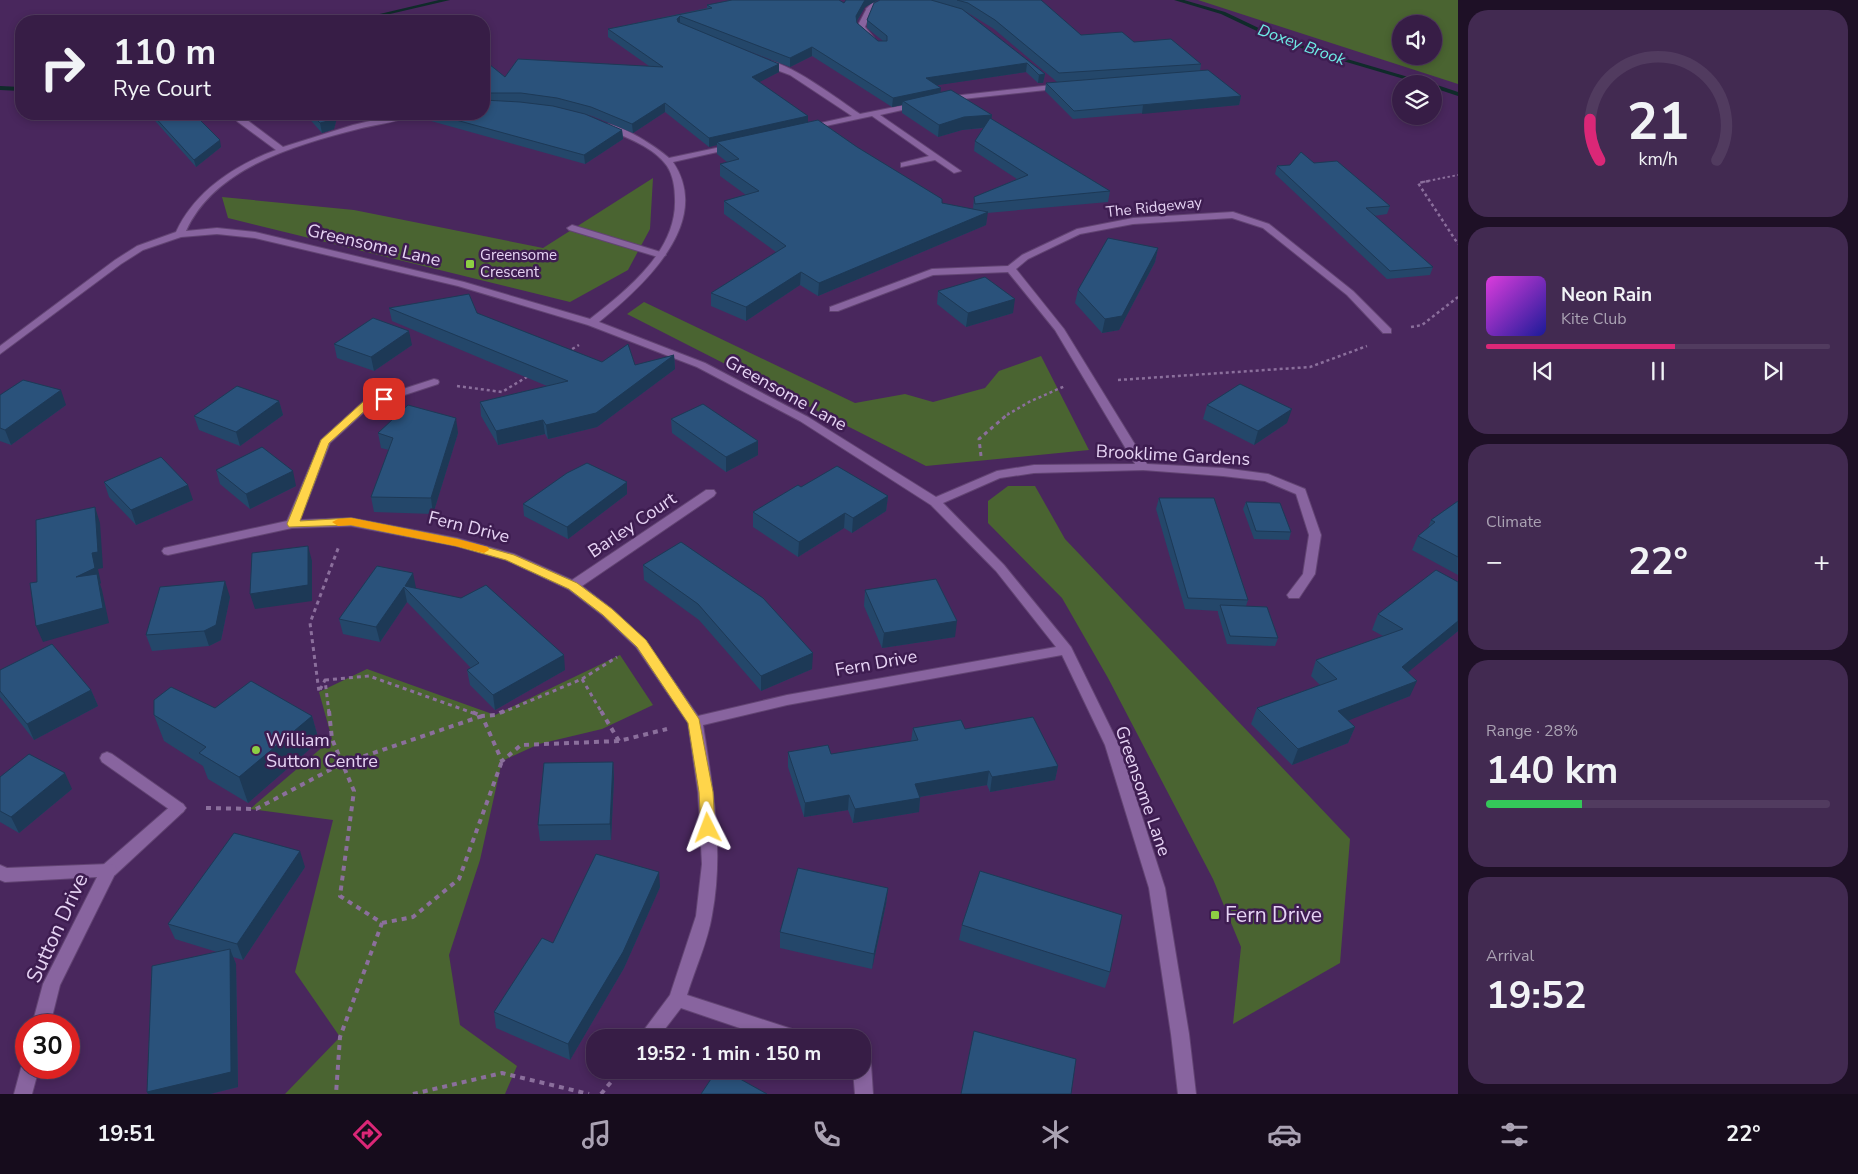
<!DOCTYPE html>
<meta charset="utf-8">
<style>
:root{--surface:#371d46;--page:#422a51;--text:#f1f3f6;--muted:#aaa2b3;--line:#513b5f;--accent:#db2777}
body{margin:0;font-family:"Nunito Sans",sans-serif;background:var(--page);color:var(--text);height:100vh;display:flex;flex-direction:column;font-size:19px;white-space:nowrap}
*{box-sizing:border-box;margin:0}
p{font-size:16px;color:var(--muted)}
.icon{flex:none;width:28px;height:28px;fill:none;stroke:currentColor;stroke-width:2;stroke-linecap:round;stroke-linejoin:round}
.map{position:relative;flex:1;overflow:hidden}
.panel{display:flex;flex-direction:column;gap:10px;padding:10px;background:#1e1026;width:400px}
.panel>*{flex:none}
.top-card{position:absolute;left:15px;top:15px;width:475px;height:105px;border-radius:20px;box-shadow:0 2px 8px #0003,0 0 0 1px var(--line);background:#371d46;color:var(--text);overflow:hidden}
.fabs{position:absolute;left:1392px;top:15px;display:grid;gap:10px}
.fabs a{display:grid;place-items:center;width:50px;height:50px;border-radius:50%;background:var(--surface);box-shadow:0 2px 8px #0003,0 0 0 1px var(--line);font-size:25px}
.speed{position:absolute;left:15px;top:1014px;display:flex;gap:10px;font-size:25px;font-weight:700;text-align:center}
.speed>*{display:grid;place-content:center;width:65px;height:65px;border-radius:50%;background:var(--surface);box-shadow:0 2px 8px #0003,0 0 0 1px var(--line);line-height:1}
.speed .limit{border:8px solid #d22;background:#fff;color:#111}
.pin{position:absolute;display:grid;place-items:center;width:42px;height:42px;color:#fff;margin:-21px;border-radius:10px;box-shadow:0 2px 8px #0006}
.me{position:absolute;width:55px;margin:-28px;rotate:357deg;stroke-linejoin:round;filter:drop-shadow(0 0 4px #0008)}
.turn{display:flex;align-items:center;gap:18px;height:105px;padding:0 15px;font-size:22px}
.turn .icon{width:65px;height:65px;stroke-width:2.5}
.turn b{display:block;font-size:35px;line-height:42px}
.big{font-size:38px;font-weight:700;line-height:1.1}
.panel .widget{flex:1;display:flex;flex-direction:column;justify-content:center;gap:8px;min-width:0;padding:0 18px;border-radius:20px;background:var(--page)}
.panel .dial{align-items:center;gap:0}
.dial svg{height:130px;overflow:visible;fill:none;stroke:var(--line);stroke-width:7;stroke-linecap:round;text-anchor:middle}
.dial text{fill:var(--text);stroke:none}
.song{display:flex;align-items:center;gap:15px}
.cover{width:60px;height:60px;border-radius:8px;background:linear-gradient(135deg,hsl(300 70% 55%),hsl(240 70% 35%))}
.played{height:5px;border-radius:2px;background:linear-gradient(90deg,var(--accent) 55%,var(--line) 55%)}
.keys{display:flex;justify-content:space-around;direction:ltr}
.heat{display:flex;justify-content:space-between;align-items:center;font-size:28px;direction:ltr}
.charge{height:8px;border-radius:4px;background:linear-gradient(90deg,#34c759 28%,var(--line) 0)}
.trip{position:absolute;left:586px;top:1029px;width:285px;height:50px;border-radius:20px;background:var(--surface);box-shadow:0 2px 8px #0003,0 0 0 1px var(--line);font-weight:700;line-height:50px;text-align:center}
.dock{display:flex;height:80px;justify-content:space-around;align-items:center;background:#160c1c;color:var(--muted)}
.dock .icon{width:35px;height:35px}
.dock .on{color:var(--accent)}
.dock b{font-size:22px;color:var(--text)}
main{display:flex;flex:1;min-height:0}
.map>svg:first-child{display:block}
.green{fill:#4a6431;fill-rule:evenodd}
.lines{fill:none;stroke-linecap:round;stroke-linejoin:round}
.stream{fill:#102b2a;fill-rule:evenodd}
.service-casing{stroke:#624473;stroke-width:2}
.minor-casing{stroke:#624473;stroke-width:2}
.path-far3{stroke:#8b6f9c;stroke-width:2;stroke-dasharray:2.5 2.5;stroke-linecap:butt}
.path-far2{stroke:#8b6f9c;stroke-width:2.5;stroke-dasharray:3 3;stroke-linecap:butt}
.path-far1{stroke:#8b6f9c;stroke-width:3;stroke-dasharray:4 4;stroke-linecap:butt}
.path{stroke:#8b6f9c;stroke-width:4;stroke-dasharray:5 5;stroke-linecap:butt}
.service{fill:#88649f;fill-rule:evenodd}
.minor{fill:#88649f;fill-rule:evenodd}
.wall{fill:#24476a;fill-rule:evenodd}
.shaded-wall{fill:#1d3956}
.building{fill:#2a527b;stroke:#1d3956}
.route{fill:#ffd54a;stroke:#a68a30}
.slow{fill:#f59e0b}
.poi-dot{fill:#8dce44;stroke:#3e1d51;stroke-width:2}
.labels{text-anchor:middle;stroke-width:5;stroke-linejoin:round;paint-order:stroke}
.far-street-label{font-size:15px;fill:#e6d3f4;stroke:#3e1d51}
.far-poi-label{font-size:15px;fill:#e6d3f4;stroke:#3e1d51;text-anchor:start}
.far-water-label{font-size:16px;font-style:italic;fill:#6eede7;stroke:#3e1d51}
.street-label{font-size:18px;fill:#e6d3f4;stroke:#3e1d51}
.poi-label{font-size:18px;fill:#e6d3f4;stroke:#3e1d51;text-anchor:start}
.near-poi-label{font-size:21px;fill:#e6d3f4;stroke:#3e1d51;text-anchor:start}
.near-street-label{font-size:21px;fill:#e6d3f4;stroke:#3e1d51}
</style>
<main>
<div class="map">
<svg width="1458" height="1094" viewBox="0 0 1458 1094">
<rect width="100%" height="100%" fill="#49275d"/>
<path class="green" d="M1198,0H1458V84ZM1401,24H1434V56H1401Z
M653,178L650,229L628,270L570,302L228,218L222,197L354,210L543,248Z
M644,302L855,403L905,394L933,402L985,388L999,371L1041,356L1089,450L926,466L627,314Z
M1008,486H1035L1065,539L1350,839L1340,963L1233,1024L1241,947L1213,879L1108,678L1062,598L988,523V501Z
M620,655L653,705L602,729L539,744L502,761L480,860L449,955L460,1025L517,1066L505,1094H285L340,1037L295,972L333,820L250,809L332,739L319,692L367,669L495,715Z"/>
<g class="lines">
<path class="stream" d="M439,0H450L360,21H350Z
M1174,0H1184L1225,12L1265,31L1313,49L1432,84H1421L1309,51L1261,33L1221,14Z
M1434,84L1458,92V96L1434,88Z
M0,86L21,87V91L0,90Z"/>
<g class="service-casing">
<path id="service" d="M867,8L872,9L865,27L874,38L870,40L857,27Z
M572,225L664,253L666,255L661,258L658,257L569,230L567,228Z
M178,802L183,804L186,808L183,812L115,875L109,876L103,875L101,870L103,865L173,804Z"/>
</g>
<g class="minor-casing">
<path id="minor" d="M889,1L891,2V4L876,6L869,11L866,9L872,3Z
M761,60C785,58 839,100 860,114L920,102V106L880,115L961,171L954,173L935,160L901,167V163L929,156L872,116L807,130V126L852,116L790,75L761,64Z
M1061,84H1064V88L944,101L940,99L944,97Z
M231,114H239L283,147L353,125L400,114H413C402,122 372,125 358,129C296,145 215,167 186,231L217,228L255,232L464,282L590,319C628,289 677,251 675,199C675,188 673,175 667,166C654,147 625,137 605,128V124C620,123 658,148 669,158L735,144V148L673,162C714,223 642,287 599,322L705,363L808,417L936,497L997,471L1034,465L1135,464L1055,330L1008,272L933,275L838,311H830V307L932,269L1008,266L1022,255L1077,229L1133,218L1233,212L1269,224L1353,291L1391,329V333H1383L1347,295L1263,228L1232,218L1133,224L1080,234L1028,259L1016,269L1064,329L1147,464L1223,468L1268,474L1305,489L1321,535L1315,574L1299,598H1289L1287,595L1303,574L1309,535L1296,494L1265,481L1223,476L1143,470L1034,473L1000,478L943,503L1004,565L1071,647L1119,745L1165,888L1189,1034L1196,1094H1178L1171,1034L1149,888L1105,745L1062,655L787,705L703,725C713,788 724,852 712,915C708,941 695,969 687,995L795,1030L801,1032L804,1038H769L681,1008L658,1038H638L670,995L696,916L702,864L698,792L688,723L636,647L602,615L568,589L506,560L456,546L351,526L292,528L168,555L164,554L162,551L164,548L287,521L321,440L363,402L434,379L438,380L439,382L438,384L371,406L330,443L300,520L351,518L457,538L514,554L572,580L706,490H714L716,493L714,496L582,586L612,609L646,641L698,716L787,695L1056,647L996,571L931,505L800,421L697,367L588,325L458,286L255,238L217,234L181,237L143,250L121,264L0,354V346L115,260L137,246L176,232C195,191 235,165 276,150L238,122Z
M107,752L112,754L183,804L186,808L183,812L178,814L173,812L102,762L100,758L102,754Z
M109,864L115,865L117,870L60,985L50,1025H32L43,984L97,877L5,882L0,880V865L7,868Z
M862,1056L868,1058L871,1064L873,1094H855L853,1070H862Z
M26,1061V1068H39L32,1094H14L21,1068Z"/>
</g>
<path class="path-far3" d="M1423,182L1458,175"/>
<path class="path-far2" d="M1429,181L1418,183L1458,244
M1411,327L1422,325L1458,297
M567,352L579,345
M1118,380L1310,367L1367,346
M457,386L502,392L530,375
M1007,415L1029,402L1065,386"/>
<path class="path-far1" d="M981,456L979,439L1009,413
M582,679L602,713
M325,680L369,676L473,713
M329,713L325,680L319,692L310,623L339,546
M501,713L582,679L617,657"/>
<path class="path" d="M329,711L332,739L354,791L340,896L382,923L340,1037L336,1094
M504,711L495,715L482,716L502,761L521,745L619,741L667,729
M601,711L619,741
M206,808L256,809L341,764L482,716L469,711
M382,923L413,917L459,879L502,761
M413,1094L502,1073L589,1094
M601,1094L621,1070"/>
<use href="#service" class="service"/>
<use href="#minor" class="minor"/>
</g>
<path class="wall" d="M846,0H878L865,7L857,21V23L878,41H883L867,28V20L880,0H1005L1081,35L1134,42L1201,64L1200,71L1241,96L1239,105L1073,119L1045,91L1046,83L1057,82L994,29L965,11L1045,74L1043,83H1038L1026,72L937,85L941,93L992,115L991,119L1110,191L1108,202L987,213L986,225L818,296L800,285L746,321L711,306V293L776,252L724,214V201L746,195L720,176V164L727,162L717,154V145L709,147L665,112L633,133L592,116L557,107L622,130L623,139L585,164L413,116L412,114H484V60L505,77L649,66L608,37V29L707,8V5L844,3ZM722,41L790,67L812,56L892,107L902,105V113L938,137L962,130L984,128L975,141L974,151L1017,179L974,197L973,209L942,203L808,122L759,82L779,72V64Z
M149,114H152L221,147L196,167Z
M305,114H338L334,129L322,133Z
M1314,163L1390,206L1387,214L1374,216L1433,267L1430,275L1387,279L1275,174L1277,166Z
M1158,248L1155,262L1119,330L1102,333L1075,303L1078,290Z
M938,291L1013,313L966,327L937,304Z
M389,308L477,313L602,362L635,365L674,355L675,369L597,427L548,439L545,434L498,445L481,416L480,402L547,386L392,321Z
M334,344L412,345L374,371L337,358Z
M0,395L66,405L11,445L0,441Z
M279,401L283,415L240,446L199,430L194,416Z
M1207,405L1287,423L1254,445L1203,419Z
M671,419L758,441V455L726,472L672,433Z
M378,433H458L433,514L374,512L371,497L389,450L381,448Z
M216,470L296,486L250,509L220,484Z
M104,482L193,500L136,525L109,497Z
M801,487L888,496L886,511L852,533L844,528L798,557L753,527V512Z
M627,494L568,539L524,516L523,504Z
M1159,498L1248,600L1246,606L1278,638L1275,646L1227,644L1218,613V611L1185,609L1156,509Z
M1458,501V575L1412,550L1418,536L1428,528L1431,520Z
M1246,502L1291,532L1289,540L1254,539L1243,509Z
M643,565L812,669L761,691L699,620L644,580Z
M377,566L416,589L565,670L495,710L470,685L467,670L471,668L407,602L380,642L343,634L339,619Z
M1458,582V631L1408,672L1410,696L1348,720L1355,727L1348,743L1292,765L1251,724L1257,708L1320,685L1311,676L1316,660L1383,636L1372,630L1378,614Z
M865,590L955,637L882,648L864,606Z
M230,597L221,640L209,646L152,651L146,635Z
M0,670L91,690L98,706L34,740L0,697Z
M215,708L312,716L319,741L248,803L208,779L203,766L164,741L154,715Z
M913,728L965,729L1058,766L1055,780L990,792L987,785L920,797L919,812L853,823L848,810L804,817L788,767V752L831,754L911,741Z
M613,762L614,778L611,840L540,841L538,825Z
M0,777L72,789L19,833L0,822Z
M305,867L243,960L233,957L236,964L238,1087L210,1094H148L147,1092L217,952L175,939L168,924Z
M660,887L624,968L570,1060L496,1028L494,1012L553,943Z
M888,888L886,904L872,969L780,948V932Z
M962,925L1110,972L1105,988L959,940Z"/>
<path class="shaded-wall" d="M865,0H878L865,7L855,24L856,16Z
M680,16V24L677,27V19Z
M812,47V56L790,67V58Z
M1027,63L1026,72L925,87L926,78Z
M779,64V72L752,86V77Z
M1045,74L1043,83H1038L1039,75Z
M941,88L940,96L903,101L902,105L892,107L893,98Z
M1241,96L1239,105L1142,114L1143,105Z
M665,103V112L633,133L632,124Z
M334,114H338L334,129L322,133L320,123Z
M992,115L990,127L962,130L938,137L939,125L964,117Z
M808,116V125L717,142V145L709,147V138Z
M622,130L623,139L585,164L584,155Z
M220,140L221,147L196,167L194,160Z
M988,212L986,225L818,296L819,283Z
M1158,248L1155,262L1119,330L1102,333L1105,319Z
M801,272L800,285L746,321V307Z
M1015,299L1013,313L966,327L968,313Z
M409,331L412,345L374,371L371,357Z
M674,355L675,369L597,427L548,439L546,425Z
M61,390L66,405L11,445L5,430Z
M279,401L283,415L240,446L236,432Z
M1292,409L1287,423L1254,445L1258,431Z
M456,418L458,433L433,514L431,498Z
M543,420L545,434L498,445L496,431Z
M758,441V455L726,472V457Z
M293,471L296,486L250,509L246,494Z
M627,482V494L568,539L567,527Z
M188,485L193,500L136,525L131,510Z
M888,496L886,511L852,533L853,518Z
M95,507L100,523L103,568L98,569L101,583L100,584L102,590L109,623L43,642L36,626L76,577L92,553Z
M845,513L844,528L798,557L799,542Z
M308,546L312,561V601L255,609L250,594Z
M413,573L416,588L411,595L405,586Z
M225,581L230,597L221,640L209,646L204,631Z
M404,587L407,602L380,642L376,627Z
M957,621L955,637L882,648L884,633Z
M1458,621V631L1395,683L1402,667Z
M813,653L812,669L761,691V676Z
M564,655L565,670L495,710L493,695Z
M1417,681L1410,696L1332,727L1338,711Z
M91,690L98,706L34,740L27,724Z
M312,716L319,741L248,803L239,777Z
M1355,727L1348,743L1292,765L1298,749Z
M613,762L614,778L611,840L610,824Z
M1058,766L1055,780L990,792L992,777Z
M989,771L987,785L913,798L915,784Z
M65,773L72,789L19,833L11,817Z
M849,795L848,810L804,817L805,803Z
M920,798L919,812L853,823L855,809Z
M300,851L305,867L243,960L237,944Z
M659,872L660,887L624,968L570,1060L568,1044Z
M888,888L886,904L872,969L874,954Z
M230,949L236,964L238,1087L210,1094H148L147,1092Z"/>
<path class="building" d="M732,0H839L844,3L846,0H865L856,16L857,23L878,41H887V36L867,20L874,3L880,0H931L962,9L1045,74L1039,75L1027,63L926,78L941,88L893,98L812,47L790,58L680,16L677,19L678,22L779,64L752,77L808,116L709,138L665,103L632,124L591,107L557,98L521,93H484V60L505,77L518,59L663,67L608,29L712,8L707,5Z
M957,0H1041L1081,35L1122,32L1134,42L1171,39L1201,64L1059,73L995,20L968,3Z
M1208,70L1241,96L1074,111L1046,83Z
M951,90L992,115L964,117L939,125L903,101Z
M484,100L520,102L553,106L585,114L622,130L584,155L434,114H484Z
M152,114H194L220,140L194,160Z
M311,114H334L332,120L320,123Z
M990,118L1110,191L975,204L974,197L1028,175L975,141Z
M818,120L857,147L942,199V203L988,212L819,283L801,272L746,307L711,293L786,246L724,201L759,191L720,164L739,159L717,142Z
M1301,152L1314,163L1337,161L1390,206L1366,208L1433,267L1390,271L1277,166L1290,165Z
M1108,238L1158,248L1122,316L1105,319L1078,290Z
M985,277L1015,299L968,313L938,291Z
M469,294L477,313L602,362L628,344L635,365L674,355L596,413L546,425L543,420L496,431L480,402L568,381L389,308Z
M373,318L409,331L371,357L334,344Z
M23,380L61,390L5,430L0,428V395Z
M1240,384L1292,409L1258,431L1207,405Z
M237,386L279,401L236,432L194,416Z
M703,404L758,441L726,457L671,419Z
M408,405L456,418L431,498L371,497L393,438L378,433Z
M262,447L293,471L246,494L216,470Z
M161,457L188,485L131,510L104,482Z
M587,463L627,482L567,527L523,504L567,473Z
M837,466L888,496L853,518L845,513L799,542L753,512L798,485L801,487Z
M1159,498H1214L1248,600L1188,598Z
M1458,501V557L1418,536L1435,522L1431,520Z
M1246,502L1280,503L1291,532L1256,531Z
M95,507L98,552L92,553L95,568L76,577L97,574L103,608L36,626L30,583L37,582L36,520Z
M681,542L763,598L813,653L761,676L698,604L643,565Z
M308,546V585L250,594L252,553Z
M377,566L413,573L405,586L461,598L486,585L564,655L493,695L467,670L479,663L404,587L376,627L339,619Z
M1436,570L1458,582V621L1402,667L1417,681L1338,711L1355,727L1298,749L1257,708L1337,679L1316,660L1403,629L1378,614Z
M936,579L957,621L884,633L865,590Z
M225,581L216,625L204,631L146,635L160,587Z
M1220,605L1267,607L1278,638L1230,636Z
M52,644L91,690L27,724L0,691V670Z
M251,681L312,716L239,777L199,753L206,747L154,715V700L171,687L215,708Z
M1033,717L1058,766L992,777L989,771L915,784L920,798L855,809L849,795L805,803L788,752L828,745L831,754L918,740L913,728L961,720L965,729Z
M29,754L65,773L11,817L0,811V777Z
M613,762L610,824L538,825L544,763Z
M234,833L300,851L237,944L168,924Z
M596,854L659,872L623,952L568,1044L494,1012L542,938L553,943Z
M798,868L888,888L874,954L780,932Z
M980,871L1122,915L1110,972L962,925Z
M230,949L231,1072L147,1092L152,966Z
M974,1031L1076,1059L1071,1094H961Z
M717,1070H724L767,1094H701Z"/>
<path class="route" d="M384,396L388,399L387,401L370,406L329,443L300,521L351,518L457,539L514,555L577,583L612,609L646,640L699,719L713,792L715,828L713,832L708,834L703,832L701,828L699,792L688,723L637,647L603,615L569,589L506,560L456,546L351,525L289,527L287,524L321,440L363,402Z"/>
<path class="slow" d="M351,518L457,539L488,547L489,550L484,553L456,546L351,525L338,526L332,522L338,519Z"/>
<g class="poi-dot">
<rect x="465" y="259" width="10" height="10" rx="2.5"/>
<circle cx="256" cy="750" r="5"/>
<rect x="1210" y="910" width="10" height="10" rx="2.5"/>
</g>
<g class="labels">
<g class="far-street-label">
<text transform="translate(1154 207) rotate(-6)" y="5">The Ridgeway</text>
</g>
<g class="far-poi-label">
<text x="480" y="260">Greensome<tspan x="480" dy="17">Crescent</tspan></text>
</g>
<g class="far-water-label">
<text transform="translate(1302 44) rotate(20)" y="6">Doxey Brook</text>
</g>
<g class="street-label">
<text transform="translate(374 245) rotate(13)" y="6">Greensome Lane</text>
<text transform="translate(786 393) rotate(29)" y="6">Greensome Lane</text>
<text transform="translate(1173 455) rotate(3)" y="6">Brooklime Gardens</text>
<text transform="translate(632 525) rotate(-34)" y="6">Barley Court</text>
<text transform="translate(469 527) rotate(14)" y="6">Fern Drive</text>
<text transform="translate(876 663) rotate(-10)" y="6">Fern Drive</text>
<text transform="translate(1143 791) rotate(71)" y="6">Greensome Lane</text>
</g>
<g class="poi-label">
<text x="266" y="746">William<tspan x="266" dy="21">Sutton Centre</tspan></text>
</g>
<g class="near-poi-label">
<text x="1225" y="922">Fern Drive</text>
</g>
<g class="near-street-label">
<text transform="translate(57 928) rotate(-65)" y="7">Sutton Drive</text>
</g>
</g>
</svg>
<div class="fabs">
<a><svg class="icon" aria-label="sound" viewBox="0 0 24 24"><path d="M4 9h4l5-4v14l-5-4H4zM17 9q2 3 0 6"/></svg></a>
<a><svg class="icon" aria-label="layers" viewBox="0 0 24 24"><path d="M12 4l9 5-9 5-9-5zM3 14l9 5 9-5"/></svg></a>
</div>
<div class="speed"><div class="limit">30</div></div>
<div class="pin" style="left:384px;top:399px;background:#d93025"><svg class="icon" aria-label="arrive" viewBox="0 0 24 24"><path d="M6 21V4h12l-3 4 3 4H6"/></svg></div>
<svg class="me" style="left:708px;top:828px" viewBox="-20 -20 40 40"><path d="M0-17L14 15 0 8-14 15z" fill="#ffd54a" stroke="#fff" stroke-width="4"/></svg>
<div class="trip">19:52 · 1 min · 150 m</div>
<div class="top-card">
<div class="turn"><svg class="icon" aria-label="right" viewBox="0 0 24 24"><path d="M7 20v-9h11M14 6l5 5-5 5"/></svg><div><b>110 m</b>Rye Court</div></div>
</div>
</div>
<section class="panel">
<div class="widget dial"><svg viewBox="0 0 100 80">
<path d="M14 69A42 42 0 1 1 86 69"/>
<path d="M14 69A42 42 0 0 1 8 44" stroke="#db2777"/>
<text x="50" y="56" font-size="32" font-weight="700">21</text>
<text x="50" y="72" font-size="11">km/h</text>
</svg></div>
<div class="widget">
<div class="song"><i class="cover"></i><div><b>Neon Rain</b><p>Kite Club</p></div></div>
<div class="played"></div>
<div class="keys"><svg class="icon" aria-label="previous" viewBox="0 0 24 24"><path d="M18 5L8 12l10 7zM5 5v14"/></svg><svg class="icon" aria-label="pause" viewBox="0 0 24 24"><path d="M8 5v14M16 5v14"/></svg><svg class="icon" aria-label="next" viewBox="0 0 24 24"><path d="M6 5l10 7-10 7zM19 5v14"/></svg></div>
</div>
<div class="widget"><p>Climate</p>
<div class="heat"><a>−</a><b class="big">22°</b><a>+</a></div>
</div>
<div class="widget"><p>Range · 28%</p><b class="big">140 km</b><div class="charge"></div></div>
<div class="widget"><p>Arrival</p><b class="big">19:52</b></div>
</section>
</main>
<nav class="dock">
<b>19:51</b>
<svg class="icon on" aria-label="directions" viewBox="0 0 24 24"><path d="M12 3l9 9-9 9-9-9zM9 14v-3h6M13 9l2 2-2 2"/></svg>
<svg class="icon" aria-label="music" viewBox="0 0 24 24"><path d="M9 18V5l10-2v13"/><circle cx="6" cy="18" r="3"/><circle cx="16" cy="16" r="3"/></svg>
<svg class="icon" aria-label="phone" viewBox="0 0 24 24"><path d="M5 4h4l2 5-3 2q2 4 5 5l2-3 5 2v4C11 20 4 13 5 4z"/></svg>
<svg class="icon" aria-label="climate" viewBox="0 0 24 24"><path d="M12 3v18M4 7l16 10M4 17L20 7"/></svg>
<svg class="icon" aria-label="car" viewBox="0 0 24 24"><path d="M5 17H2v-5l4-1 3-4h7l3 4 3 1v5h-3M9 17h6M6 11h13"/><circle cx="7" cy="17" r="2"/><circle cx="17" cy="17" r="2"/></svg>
<svg class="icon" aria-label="filters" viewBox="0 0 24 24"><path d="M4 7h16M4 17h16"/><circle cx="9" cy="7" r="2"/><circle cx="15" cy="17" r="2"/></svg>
<b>22°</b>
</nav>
